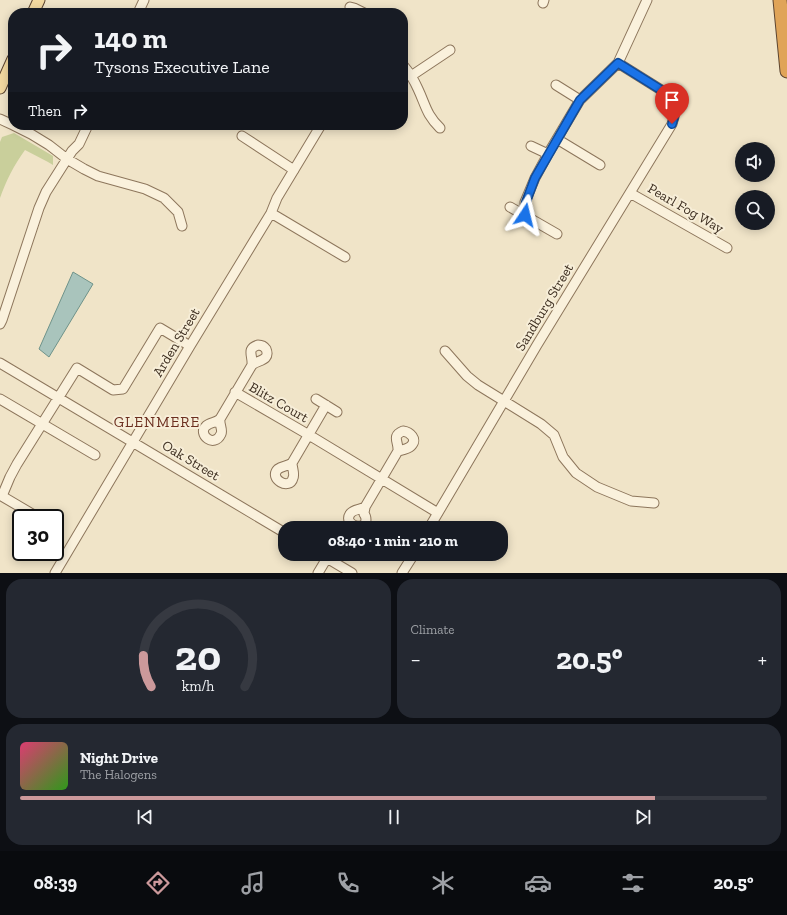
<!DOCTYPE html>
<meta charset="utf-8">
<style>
:root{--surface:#171b24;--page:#242831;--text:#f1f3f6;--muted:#9ea1a6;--line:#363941;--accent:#cc999b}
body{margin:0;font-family:"Zilla Slab",serif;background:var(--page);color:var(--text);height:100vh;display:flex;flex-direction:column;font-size:15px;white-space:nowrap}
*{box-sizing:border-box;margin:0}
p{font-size:13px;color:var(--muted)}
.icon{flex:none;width:22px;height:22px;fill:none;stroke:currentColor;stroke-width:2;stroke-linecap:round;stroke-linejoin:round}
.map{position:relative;height:573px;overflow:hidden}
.drawer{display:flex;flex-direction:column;gap:6px;padding:6px;background:#0d0f14;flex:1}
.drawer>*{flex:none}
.banner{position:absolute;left:8px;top:8px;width:400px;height:122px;border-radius:16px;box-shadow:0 2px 10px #0003;background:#171b24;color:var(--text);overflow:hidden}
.tools{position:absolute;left:735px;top:142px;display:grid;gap:8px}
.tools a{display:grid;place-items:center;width:40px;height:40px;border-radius:50%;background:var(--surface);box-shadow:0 2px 10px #0003;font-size:20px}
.speed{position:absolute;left:12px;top:509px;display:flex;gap:8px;font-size:20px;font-weight:700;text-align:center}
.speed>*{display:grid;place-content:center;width:52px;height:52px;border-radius:50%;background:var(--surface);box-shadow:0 2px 10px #0003;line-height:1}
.speed .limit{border:2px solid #111;border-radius:6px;background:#fff;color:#111}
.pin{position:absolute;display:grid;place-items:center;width:34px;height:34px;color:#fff;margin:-41px -17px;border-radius:50% 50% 50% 0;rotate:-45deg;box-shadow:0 0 4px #0007}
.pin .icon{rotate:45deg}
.me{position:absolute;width:44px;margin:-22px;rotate:10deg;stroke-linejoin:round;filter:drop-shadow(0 0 3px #0008)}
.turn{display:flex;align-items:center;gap:14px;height:84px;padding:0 20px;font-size:18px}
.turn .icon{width:52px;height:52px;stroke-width:2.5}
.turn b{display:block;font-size:28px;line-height:34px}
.then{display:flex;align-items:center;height:38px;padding:0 20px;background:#0003;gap:8px;font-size:15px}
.big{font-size:30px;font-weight:700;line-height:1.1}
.drawer .widget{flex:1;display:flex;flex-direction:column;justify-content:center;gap:6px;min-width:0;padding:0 14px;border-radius:16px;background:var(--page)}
.drawer .dial{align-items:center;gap:0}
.dial svg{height:104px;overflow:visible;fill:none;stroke:var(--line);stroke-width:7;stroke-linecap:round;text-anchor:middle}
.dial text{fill:var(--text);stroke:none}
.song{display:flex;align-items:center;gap:12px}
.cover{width:48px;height:48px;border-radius:6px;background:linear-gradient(135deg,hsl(340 70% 55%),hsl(110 70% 35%))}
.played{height:4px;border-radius:2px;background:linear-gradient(90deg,var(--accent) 85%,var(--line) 85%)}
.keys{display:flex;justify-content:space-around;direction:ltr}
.heat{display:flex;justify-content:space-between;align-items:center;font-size:22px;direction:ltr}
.drawer .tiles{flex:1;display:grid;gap:6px;grid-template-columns:1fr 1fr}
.widget:last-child{grid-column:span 2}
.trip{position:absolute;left:278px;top:521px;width:230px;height:40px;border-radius:16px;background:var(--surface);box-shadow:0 2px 10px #0003;font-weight:700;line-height:40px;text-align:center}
.tabs{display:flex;height:64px;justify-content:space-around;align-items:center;background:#090b0e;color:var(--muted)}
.tabs .icon{width:28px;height:28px}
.tabs .on{color:var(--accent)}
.tabs b{font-size:18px;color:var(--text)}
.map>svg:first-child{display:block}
.green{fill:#c9cf9b}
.water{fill:#a9c4bc;stroke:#6f938a}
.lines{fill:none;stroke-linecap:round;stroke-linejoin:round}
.minor-casing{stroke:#8d765c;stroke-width:11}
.major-casing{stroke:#5b4430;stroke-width:13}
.highway-casing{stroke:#5b4430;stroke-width:15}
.minor{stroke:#faf1dc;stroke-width:9}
.major{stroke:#f3d9a0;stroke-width:11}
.highway{stroke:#e0a458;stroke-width:13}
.route-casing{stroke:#114b97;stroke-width:10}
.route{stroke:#1a73e8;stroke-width:7}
.labels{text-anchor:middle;stroke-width:4;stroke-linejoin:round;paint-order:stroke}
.street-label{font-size:14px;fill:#3d2e20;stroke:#f7eed8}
.neighbourhood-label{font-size:15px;letter-spacing:1px;fill:#6b2e1e;stroke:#f7eed8}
</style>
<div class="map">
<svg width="787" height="573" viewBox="0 0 787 573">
<rect width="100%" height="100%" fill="#f0e4c8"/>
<path class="green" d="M14,133L53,156V165L48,162L25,150C14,165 6,181 0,198V142L2,137Z"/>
<path class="water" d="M73,272L93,284L49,357L39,349Z"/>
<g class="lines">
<g class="minor-casing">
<path id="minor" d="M543,3L544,0
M350,7L354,8L364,13
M138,13L144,0
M403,65C409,72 414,80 418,89C426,106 426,114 440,128
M411,76L450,50
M556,85L580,100
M0,119L13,125
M13,125L31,134L49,145L67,159L84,169L98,176L145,189L164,198L178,212L182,226
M242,136L294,170
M557,139L600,165
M531,146L548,154
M630,193L727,248
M510,207L557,234
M271,213L345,257
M525,215V202L535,178L548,154L580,100L618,63L647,0
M0,324L2,320L39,208L46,192L72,151L79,144L88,125
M258,345C262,345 264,346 266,349C271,361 257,360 252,365C253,355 246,349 258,345Z
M445,351L467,376L478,385L541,424L554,435L563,457L576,473L597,487L631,501L654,503
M0,363L285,533
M235,392L309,435L438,513
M0,399L95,455
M316,399L337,412
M220,419C219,424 223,430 221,434C214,449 197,434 206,426C210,422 216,423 220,419Z
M220,419L252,365
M403,431C410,432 418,439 411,446C408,449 402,450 398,451C399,442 391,436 403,431Z
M292,463L326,405
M292,463C292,468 295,474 293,478C290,491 268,479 278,469C282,466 288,466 292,463Z
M0,495L39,518
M2,496L10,477L17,464L77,368L113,390L123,389L160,328L190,346
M365,507L398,451
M365,507C365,509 364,511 364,514C365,515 366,518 366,520C365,532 343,525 350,514C353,509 360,510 365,507Z
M429,528L537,345L672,124C675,116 676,107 674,98L618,63
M320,554L352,573
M55,573L190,346L271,213L277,198L321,125
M318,573L327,558
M402,573L414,554"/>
</g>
<g class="major-casing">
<path id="major" d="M33,13L39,0
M0,88L13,59"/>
</g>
<g class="highway-casing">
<path id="highway" d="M780,0L787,71"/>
</g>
<use href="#minor" class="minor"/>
<use href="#major" class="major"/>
<use href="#highway" class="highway"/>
</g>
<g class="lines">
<g class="route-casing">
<path id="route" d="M525,215L526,202L535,178L580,100L618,63L674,98C676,107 675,116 672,124"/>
</g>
<use href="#route" class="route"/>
</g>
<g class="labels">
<g class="street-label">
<text transform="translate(686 208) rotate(30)" y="5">Pearl Fog Way</text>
<text transform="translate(544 307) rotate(-59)" y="5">Sandburg Street</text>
<text transform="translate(176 342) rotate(-59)" y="5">Arden Street</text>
<text transform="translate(279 402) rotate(30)" y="5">Blitz Court</text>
<text transform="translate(191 460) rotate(31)" y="5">Oak Street</text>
</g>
<g class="neighbourhood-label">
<text x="157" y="427">GLENMERE</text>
</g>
</g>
</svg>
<div class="tools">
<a><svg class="icon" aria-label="sound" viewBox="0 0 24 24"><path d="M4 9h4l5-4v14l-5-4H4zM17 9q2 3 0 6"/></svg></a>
<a><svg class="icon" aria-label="search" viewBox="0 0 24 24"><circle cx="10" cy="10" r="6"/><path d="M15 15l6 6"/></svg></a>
</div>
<div class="speed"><div class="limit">30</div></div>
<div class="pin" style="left:672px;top:124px;background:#d93025"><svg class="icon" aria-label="arrive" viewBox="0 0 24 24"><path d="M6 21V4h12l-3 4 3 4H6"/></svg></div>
<svg class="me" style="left:525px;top:215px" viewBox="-20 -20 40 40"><path d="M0-17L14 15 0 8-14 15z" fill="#1a73e8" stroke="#fff" stroke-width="4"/></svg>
<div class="trip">08:40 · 1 min · 210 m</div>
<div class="banner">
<div class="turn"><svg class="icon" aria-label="right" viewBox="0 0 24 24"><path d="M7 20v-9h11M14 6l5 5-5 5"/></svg><div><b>140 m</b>Tysons Executive Lane</div></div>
<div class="then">Then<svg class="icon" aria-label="right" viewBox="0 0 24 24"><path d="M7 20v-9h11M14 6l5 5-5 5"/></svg></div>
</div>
</div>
<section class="drawer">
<div class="tiles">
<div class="widget dial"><svg viewBox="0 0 100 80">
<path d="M14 69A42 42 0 1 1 86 69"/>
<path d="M14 69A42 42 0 0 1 8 45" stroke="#cc999b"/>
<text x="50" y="56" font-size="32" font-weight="700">20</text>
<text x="50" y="72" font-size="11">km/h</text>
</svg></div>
<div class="widget"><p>Climate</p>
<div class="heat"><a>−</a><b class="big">20.5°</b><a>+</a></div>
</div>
<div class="widget">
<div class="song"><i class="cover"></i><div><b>Night Drive</b><p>The Halogens</p></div></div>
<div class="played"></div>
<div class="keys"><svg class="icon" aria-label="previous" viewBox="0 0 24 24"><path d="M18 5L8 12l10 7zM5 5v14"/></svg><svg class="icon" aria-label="pause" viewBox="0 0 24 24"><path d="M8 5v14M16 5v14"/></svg><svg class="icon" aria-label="next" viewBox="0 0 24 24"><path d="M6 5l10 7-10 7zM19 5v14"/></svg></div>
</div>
</div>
</section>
<nav class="tabs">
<b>08:39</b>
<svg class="icon on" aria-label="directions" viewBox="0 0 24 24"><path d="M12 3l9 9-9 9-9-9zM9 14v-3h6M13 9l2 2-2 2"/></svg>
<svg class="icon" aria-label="music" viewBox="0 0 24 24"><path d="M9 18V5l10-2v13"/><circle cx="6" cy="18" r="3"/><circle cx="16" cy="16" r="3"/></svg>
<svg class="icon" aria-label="phone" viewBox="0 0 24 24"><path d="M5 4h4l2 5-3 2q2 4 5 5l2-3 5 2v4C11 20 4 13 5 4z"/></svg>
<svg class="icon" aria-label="climate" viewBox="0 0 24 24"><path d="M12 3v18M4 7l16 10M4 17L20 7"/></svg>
<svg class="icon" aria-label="car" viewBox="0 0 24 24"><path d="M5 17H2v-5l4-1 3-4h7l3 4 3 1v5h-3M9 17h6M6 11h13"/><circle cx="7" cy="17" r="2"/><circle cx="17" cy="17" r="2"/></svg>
<svg class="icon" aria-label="filters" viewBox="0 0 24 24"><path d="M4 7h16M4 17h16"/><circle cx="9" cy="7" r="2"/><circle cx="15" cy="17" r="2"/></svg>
<b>20.5°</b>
</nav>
